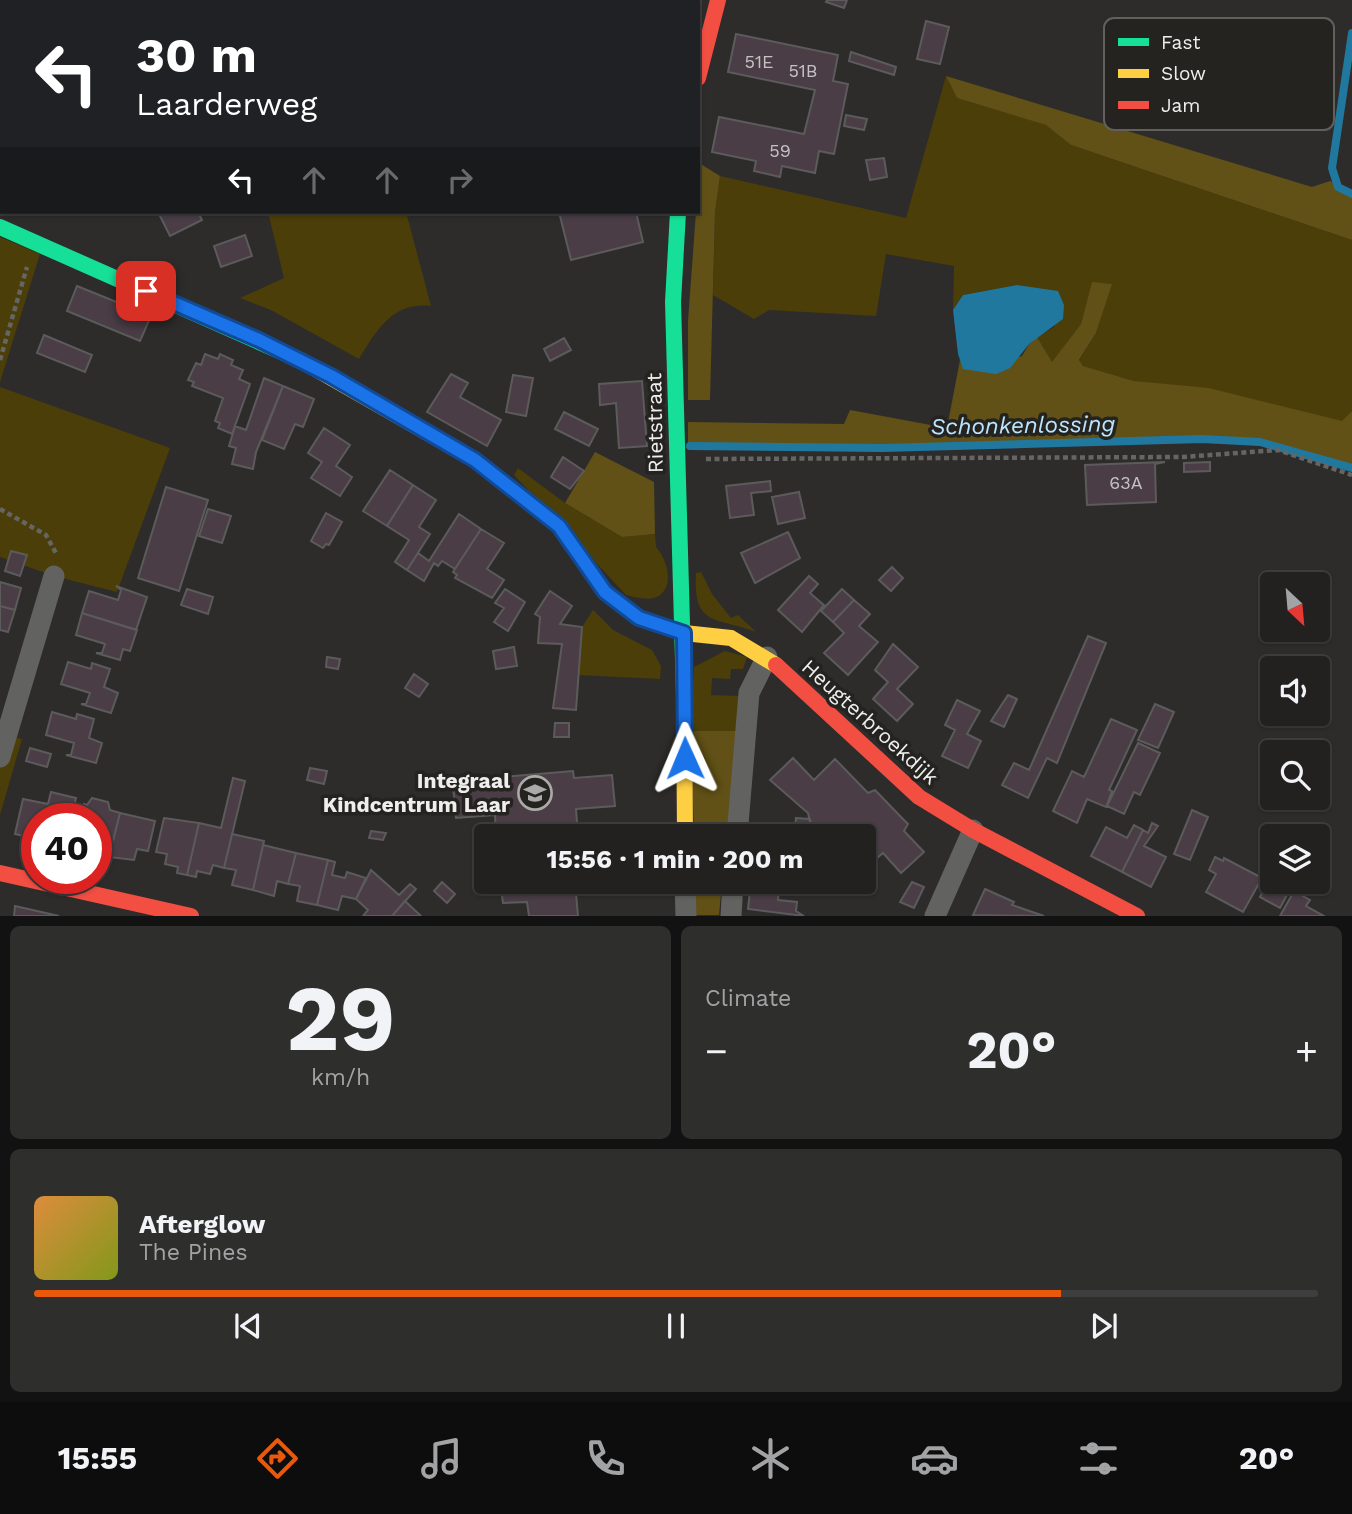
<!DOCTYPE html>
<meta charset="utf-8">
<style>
:root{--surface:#222120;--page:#2e2e2d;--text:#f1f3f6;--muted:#a2a3a5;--line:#3f3e3e;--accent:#ea580c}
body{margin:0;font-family:"Work Sans",sans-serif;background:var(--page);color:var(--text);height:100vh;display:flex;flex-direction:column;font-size:26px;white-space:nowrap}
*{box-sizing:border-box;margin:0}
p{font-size:23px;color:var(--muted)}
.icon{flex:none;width:38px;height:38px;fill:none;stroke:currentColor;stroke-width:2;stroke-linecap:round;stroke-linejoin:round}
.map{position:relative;height:916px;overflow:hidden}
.side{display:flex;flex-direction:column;gap:10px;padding:10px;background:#131212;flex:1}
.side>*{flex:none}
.guide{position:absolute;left:0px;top:0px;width:700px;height:214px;box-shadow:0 2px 5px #0004,0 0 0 2px var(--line);background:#202124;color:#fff;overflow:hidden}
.needle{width:46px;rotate:154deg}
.fabs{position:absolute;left:1260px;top:572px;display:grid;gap:14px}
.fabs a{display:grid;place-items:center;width:70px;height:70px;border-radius:7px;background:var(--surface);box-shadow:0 2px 5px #0004,0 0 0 2px var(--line);font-size:35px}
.speed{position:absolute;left:21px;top:803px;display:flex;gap:14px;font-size:35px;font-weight:700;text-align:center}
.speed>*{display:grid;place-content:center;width:91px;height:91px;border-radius:50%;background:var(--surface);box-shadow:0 2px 5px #0004,0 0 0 2px var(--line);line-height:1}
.speed .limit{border:10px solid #d22;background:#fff;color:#111}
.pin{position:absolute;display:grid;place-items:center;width:60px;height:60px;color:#fff;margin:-30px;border-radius:14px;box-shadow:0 4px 10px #0006}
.me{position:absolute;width:77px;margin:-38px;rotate:359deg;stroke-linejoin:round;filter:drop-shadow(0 0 5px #0008)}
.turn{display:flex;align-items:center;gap:24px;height:147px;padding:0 21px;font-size:32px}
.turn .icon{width:91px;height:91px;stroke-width:2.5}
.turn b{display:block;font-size:49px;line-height:60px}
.lanes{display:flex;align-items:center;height:66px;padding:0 21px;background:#0003;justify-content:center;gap:35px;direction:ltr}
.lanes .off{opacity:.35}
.big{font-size:52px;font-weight:700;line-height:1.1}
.side .widget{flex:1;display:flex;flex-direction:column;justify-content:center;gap:10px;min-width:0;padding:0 24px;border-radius:10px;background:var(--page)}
.side .dial{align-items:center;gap:0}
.dial b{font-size:91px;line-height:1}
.song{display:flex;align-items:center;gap:21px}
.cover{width:84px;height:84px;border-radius:10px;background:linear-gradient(135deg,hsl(30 70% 55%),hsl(70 70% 35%))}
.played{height:7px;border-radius:4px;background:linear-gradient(90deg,var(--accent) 80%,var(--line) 80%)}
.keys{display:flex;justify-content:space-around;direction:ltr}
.heat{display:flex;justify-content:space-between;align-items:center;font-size:38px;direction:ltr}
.side .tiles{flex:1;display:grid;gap:10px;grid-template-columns:1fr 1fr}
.widget:last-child{grid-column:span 2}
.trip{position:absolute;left:474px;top:824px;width:402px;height:70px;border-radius:7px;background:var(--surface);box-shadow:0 2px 5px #0004,0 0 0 2px var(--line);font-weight:700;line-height:70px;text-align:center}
.dock{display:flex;height:112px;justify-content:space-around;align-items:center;background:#0e0d0d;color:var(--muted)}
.dock .icon{width:49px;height:49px}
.dock .on{color:var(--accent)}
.dock b{font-size:32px;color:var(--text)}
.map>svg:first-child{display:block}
.green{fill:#4b3e08}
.forest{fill:#615116}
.water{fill:#21789f}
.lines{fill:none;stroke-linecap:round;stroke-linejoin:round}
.stream{stroke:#21789f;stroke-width:8}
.building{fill:#4a3d46;stroke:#5c5b5b;stroke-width:2}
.path{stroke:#656564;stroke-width:4.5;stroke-dasharray:5 3.5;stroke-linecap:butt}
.street{stroke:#626261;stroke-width:21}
.fast{stroke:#16e098;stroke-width:16}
.slow{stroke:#ffcf43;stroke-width:16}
.jam{stroke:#f24e42;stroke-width:16}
.route-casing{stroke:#114b97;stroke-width:18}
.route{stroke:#1a73e8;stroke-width:12}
.labels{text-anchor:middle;stroke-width:7;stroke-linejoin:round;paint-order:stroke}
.number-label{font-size:18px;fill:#c6c2c2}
.street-label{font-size:21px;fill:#efeeec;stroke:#242320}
.poi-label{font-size:21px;font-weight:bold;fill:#efeeec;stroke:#242320;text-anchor:end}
.water-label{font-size:23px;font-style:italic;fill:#bbe5fd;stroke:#242320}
.key{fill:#242320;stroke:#61605d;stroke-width:2}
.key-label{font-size:19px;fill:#efeeec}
</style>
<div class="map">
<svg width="1352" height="916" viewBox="0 0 1352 916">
<rect width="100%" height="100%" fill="#2d2c2b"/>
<path class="green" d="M946,76L957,98L1047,125L1071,145L1352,240V411L1342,422L1134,381L1082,366L1079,361L1096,333L1111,284L1092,283L1081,324L1052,363L1037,337L1054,327L1064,305L1061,299L1017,285L963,295L953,310L954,266L886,254L876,316L769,310L754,319L713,295L715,212L720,176L906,218Z
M268,212H406L431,306C392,302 377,330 359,359L271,310L240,298L284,278Z
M0,237L40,254L0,382Z
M0,387L170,448L117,592L54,576L0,557Z
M518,468L565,503L622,537L655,534L656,547C667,559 677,590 654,598C645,600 635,597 626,595L514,475Z
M701,572L712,594L731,618L738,615L756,632C716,616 693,628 696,573Z
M593,610L613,630L652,650L661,666L660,679L578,675L582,627Z
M725,651L747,657L743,669H731L730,679L712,678L711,695L739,696L737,731H691L694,667Z
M0,733L22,739L0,815Z"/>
<path class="forest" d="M946,76L1312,187L1330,181L1352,191V240L1071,145L1046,125L957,98Z
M699,163L720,176L715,212L710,400H688V321L696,212H698Z
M1092,282L1112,284L1096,333L1079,360L1083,366L1134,381L1209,388L1342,421L1352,411V468L1260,442L1201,438L883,447L688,445V422L844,424L850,410L947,428L960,360L964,369L1022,356L1029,344L1037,337L1052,362L1081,324Z
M595,452L654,482L655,534L622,537L565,503Z
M691,731H737L727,836H694Z
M695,882H722L719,915H696Z"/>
<path class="water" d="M1017,285L1058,291L1064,305L1063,319L1029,344L1010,368L996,374L963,369L958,354L953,310L963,295Z"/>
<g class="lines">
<path class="stream" d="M1352,33L1332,168L1338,187L1352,194
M690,446L883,448L1202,439L1260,442L1352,468"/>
</g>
<path class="building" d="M0,0L16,2H2L0,89Z
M134,0H177L178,2H132Z
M208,0H258L205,2Z
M450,0H510L511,2H447Z
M827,0H847L844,8L826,2Z
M926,21L949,27L940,64L917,59Z
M736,34L838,55L833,81L848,84L834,154L819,151L815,173L782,166L780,177L754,171L756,161L712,152L719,117L804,134L815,90L728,72Z
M851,52L896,67L894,75L849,61Z
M846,115L867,119L864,130L844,126Z
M884,158L887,177L870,180L866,160Z
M158,212H198L202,220L170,236Z
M559,212H636L643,242L571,260Z
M245,235L252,256L221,267L214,246Z
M77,286L151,316L140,341L67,311Z
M44,335L92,355L85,372L37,353Z
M564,338L571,350L550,361L544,349Z
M205,354L218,359L220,354L233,360L231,365L243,370L239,379L250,384L232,434L218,428L220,423L215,421L223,398L192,386L194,382L188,380L196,363L201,365Z
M451,374L468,383L460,397L501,420L487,446L427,412Z
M513,375L533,378L526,416L506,412Z
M264,378L283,386L256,452L253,469L232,464L236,448L229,446L235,426L246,430Z
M642,381L647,446L619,448L616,403L600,405L599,384Z
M283,386L314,399L303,427L295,424L284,449L262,440Z
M564,412L598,429L589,446L555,429Z
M324,428L350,445L336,466L352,477L340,496L311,478L322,462L308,453Z
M563,457L584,471L570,489L551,477Z
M1165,462L1155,464L1156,502L1087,505L1085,465Z
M1210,462V471L1184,472V463Z
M390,470L413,485L387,526L363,511Z
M770,481L771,491L751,493L754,515L730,518L726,486Z
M413,485L436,500L419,527L430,534L407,570L395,562L409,540L387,526Z
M166,487L208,500L179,591L138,578Z
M799,492L805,518L778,524L772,497Z
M208,509L231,516L222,543L199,536Z
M326,513L342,522L329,545L326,544L323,548L311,541Z
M459,514L481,529L455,569L442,561L438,566L434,563L424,581L407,570L418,553L429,561Z
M481,529L504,543L487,569L504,580L492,598L455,578L457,575L453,572Z
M788,532L800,558L755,583L741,553Z
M11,551L27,555L20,576L5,571Z
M892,567L903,578L891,591L879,580Z
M809,576L818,584L810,593L824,605L802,632L778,610Z
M0,582L21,588L15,610L0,606Z
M116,586L147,597L136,630L82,613L89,591L118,600L121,590Z
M187,589L213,597L208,614L181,605Z
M505,589L525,602L508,631L494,622L504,608L495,603Z
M842,589L854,600L833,622L821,611Z
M550,591L572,606L560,624L582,627L576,710L553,708L562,644L538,643L540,617L535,614Z
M854,600L870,614L859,626L878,642L848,675L824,653L844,633L833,622Z
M0,606L15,610L8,632L0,630Z
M82,613L137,630L130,651L123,649L120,660L96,653H102L105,644L76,635Z
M1088,636L1106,643L1057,763L1047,758L1028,798L1002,785L1014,763L1029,770Z
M893,644L918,667L897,689L913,704L897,721L873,699L888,682L875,670Z
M514,647L517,666L496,669L493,651Z
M327,657L340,659L338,669L326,667Z
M68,662L91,669L92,663L110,669L104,687L118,693L111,713L81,704H86L90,693L61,684Z
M414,674L428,684L419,697L405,688Z
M1008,695L1017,699L1004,727L991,721Z
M957,700L980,711L967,734L981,741L968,768L942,756L955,730L945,725Z
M1155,704L1174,712L1158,748L1138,740Z
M52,712L76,719L77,714L94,719L89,738L102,743L96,763L66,755H71L74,743L46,735Z
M1111,719L1137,730L1109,790L1112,791L1106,807L1087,799L1077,823L1053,811L1072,771L1084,777Z
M555,723H569V737H554Z
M1138,743L1160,753L1140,795L1134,792L1124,814L1107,806Z
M30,748L51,754L47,767L26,761Z
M793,758L814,780L835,759L868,793L875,790L901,817L908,824L904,831L924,852L901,873L883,853L877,858L870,850L864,855V836H813L808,813L770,780Z
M310,768L327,771L324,784L307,780Z
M573,771L574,778L612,775L615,806L576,809L578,836H496L495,815L456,818L453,787L492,784V778Z
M233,778L245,781L224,868L213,865L210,874L197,871L196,877L187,875L199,823L221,828Z
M51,792L76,798L71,819H37V839L15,834L23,799L48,804Z
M92,798L108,802L110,810L120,813L109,857L96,851V819H81L84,804L87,805Z
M1192,810L1208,817L1190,860L1174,854Z
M120,813L155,821L148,851L137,849L134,860L109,857Z
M164,818L199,823L187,875L177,873L178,867L165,864L167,854L156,852Z
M796,818L810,819L813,836H756L757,825L795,828Z
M1152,823L1158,826L1144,846L1166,857L1151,887L1122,872L1143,830L1148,833Z
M1134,825L1143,830L1122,872L1091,856L1106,827L1127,838Z
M371,831L386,833L383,840L369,838Z
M232,834L264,841L253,890L232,885L236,870L224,868Z
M263,845L296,853L288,884L277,881L274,896L253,890Z
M296,853L328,860L317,905L297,901L300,886L288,884Z
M1215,857L1223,861L1224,858L1262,878L1243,912L1206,892L1216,874L1209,870Z
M328,860L335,862L332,875L345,878L347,872L366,878L356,899L342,896L338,910L317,905Z
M371,870L399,895L410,884L416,889L392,916H363L368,910L356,899Z
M1272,874V882H1294L1280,908L1260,897Z
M442,882L455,894L447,903L434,891Z
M500,882H575L578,916H529L527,902L503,903Z
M751,882H779L778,900L797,902L796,911L804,916L748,909Z
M821,882H842L837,890Z
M912,882L924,887L914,908L900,902Z
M985,889L1014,902L1012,905L1044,916L973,915Z
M1294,891L1310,900L1306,906L1324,916H1280Z
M405,901L421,916H392Z
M15,907V906L59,916H14Z"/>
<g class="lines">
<path class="path" d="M612,0L613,2
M0,360L27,267
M706,459L1182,457L1278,450L1352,475
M0,509L46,535L57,555"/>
<path class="street" d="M323,2L327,0
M0,757L54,576
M737,836L749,693L767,657
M685,882L686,916
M731,916L733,882
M935,916L973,830"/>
<path class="fast" d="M678,212L673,302L684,695
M0,227L302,361"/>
<path class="slow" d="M302,361L475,460L559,526L605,592L639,618L684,633L731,638L776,665
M684,695L685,836"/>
<path class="jam" d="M698,78L718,0
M776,665L919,797L973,830L1137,916
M0,873L191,916"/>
</g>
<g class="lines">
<g class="route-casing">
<path id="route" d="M146,291L259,340L331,376L475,460L559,526L605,592L639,618L684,633L685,758"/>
</g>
<use href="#route" class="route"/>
</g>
<defs>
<g id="school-ring" transform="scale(1.75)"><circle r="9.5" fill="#242320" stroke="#abaaa8" stroke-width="1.5"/><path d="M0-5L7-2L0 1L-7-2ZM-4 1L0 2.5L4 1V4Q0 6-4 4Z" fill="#abaaa8"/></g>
</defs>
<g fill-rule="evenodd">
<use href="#school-ring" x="535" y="793"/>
</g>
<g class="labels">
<g class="number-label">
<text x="759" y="68">51E</text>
<text x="803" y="77">51B</text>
<text x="780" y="157">59</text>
<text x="1126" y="489">63A</text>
</g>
<g class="street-label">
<text transform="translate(655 423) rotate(-91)" y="7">Rietstraat</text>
<text transform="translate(870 722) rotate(42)" y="7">Heugterbroekdijk</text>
</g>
<g class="poi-label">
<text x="510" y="788">Integraal<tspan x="510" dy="24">Kindcentrum Laar</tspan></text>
</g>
<g class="water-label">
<text transform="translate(1023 425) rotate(-1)" y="8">Schonkenlossing</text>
</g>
</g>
<rect x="1104" y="18" width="230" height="112" rx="10" class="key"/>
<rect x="1118" y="38" width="31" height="8" fill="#16e098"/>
<rect x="1118" y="69" width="31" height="9" fill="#ffcf43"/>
<rect x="1118" y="101" width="31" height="8" fill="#f24e42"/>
<g class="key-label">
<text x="1161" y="49">Fast</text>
<text x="1161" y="80">Slow</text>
<text x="1161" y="112">Jam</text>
</g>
</svg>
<div class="fabs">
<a><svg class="needle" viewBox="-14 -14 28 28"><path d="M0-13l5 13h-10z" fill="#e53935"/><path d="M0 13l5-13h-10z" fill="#a2a3a5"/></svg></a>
<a><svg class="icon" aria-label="sound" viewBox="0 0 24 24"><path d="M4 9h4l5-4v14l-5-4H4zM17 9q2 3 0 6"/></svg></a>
<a><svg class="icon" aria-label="search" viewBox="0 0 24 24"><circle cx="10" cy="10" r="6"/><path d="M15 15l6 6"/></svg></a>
<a><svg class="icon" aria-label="layers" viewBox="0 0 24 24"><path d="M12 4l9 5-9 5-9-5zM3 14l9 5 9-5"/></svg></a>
</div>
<div class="speed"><div class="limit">40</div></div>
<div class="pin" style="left:146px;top:291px;background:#d93025"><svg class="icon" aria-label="arrive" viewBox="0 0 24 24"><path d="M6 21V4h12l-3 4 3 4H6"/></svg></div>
<svg class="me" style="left:685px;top:758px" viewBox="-20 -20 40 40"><path d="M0-17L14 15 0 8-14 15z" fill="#1a73e8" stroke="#fff" stroke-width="4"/></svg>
<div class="trip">15:56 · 1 min · 200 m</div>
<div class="guide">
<div class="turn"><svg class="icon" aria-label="left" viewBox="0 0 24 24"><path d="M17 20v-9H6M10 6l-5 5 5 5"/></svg><div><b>30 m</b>Laarderweg</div></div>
<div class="lanes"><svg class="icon" aria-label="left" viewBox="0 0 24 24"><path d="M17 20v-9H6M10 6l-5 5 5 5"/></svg><svg class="icon off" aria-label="ahead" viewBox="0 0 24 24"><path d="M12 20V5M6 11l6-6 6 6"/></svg><svg class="icon off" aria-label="ahead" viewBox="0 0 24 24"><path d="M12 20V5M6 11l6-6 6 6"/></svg><svg class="icon off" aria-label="right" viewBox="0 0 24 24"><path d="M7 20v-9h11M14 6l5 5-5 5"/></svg></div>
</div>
</div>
<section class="side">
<div class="tiles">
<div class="widget dial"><b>29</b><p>km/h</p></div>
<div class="widget"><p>Climate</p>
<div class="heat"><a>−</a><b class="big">20°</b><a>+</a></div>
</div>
<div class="widget">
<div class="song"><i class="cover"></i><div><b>Afterglow</b><p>The Pines</p></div></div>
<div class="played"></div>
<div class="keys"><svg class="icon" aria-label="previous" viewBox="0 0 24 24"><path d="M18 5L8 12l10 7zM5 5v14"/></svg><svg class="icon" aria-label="pause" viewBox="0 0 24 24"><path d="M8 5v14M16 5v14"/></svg><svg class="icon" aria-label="next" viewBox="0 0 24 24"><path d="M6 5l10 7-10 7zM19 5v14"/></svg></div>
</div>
</div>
</section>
<nav class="dock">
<b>15:55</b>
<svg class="icon on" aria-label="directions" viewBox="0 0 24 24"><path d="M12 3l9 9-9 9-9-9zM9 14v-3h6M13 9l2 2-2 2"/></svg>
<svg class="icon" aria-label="music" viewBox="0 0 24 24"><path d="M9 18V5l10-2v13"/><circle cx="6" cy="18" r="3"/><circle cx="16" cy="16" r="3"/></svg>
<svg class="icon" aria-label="phone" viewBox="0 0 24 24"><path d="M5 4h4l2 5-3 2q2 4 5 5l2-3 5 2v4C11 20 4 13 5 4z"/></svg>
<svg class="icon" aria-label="climate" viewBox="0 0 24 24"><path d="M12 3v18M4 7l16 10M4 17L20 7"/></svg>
<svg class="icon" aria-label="car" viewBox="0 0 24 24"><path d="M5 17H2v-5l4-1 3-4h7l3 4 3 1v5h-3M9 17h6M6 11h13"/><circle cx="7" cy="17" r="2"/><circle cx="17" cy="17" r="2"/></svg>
<svg class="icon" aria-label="filters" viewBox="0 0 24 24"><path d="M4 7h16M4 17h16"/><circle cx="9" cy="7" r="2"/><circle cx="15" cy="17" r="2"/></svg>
<b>20°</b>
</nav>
